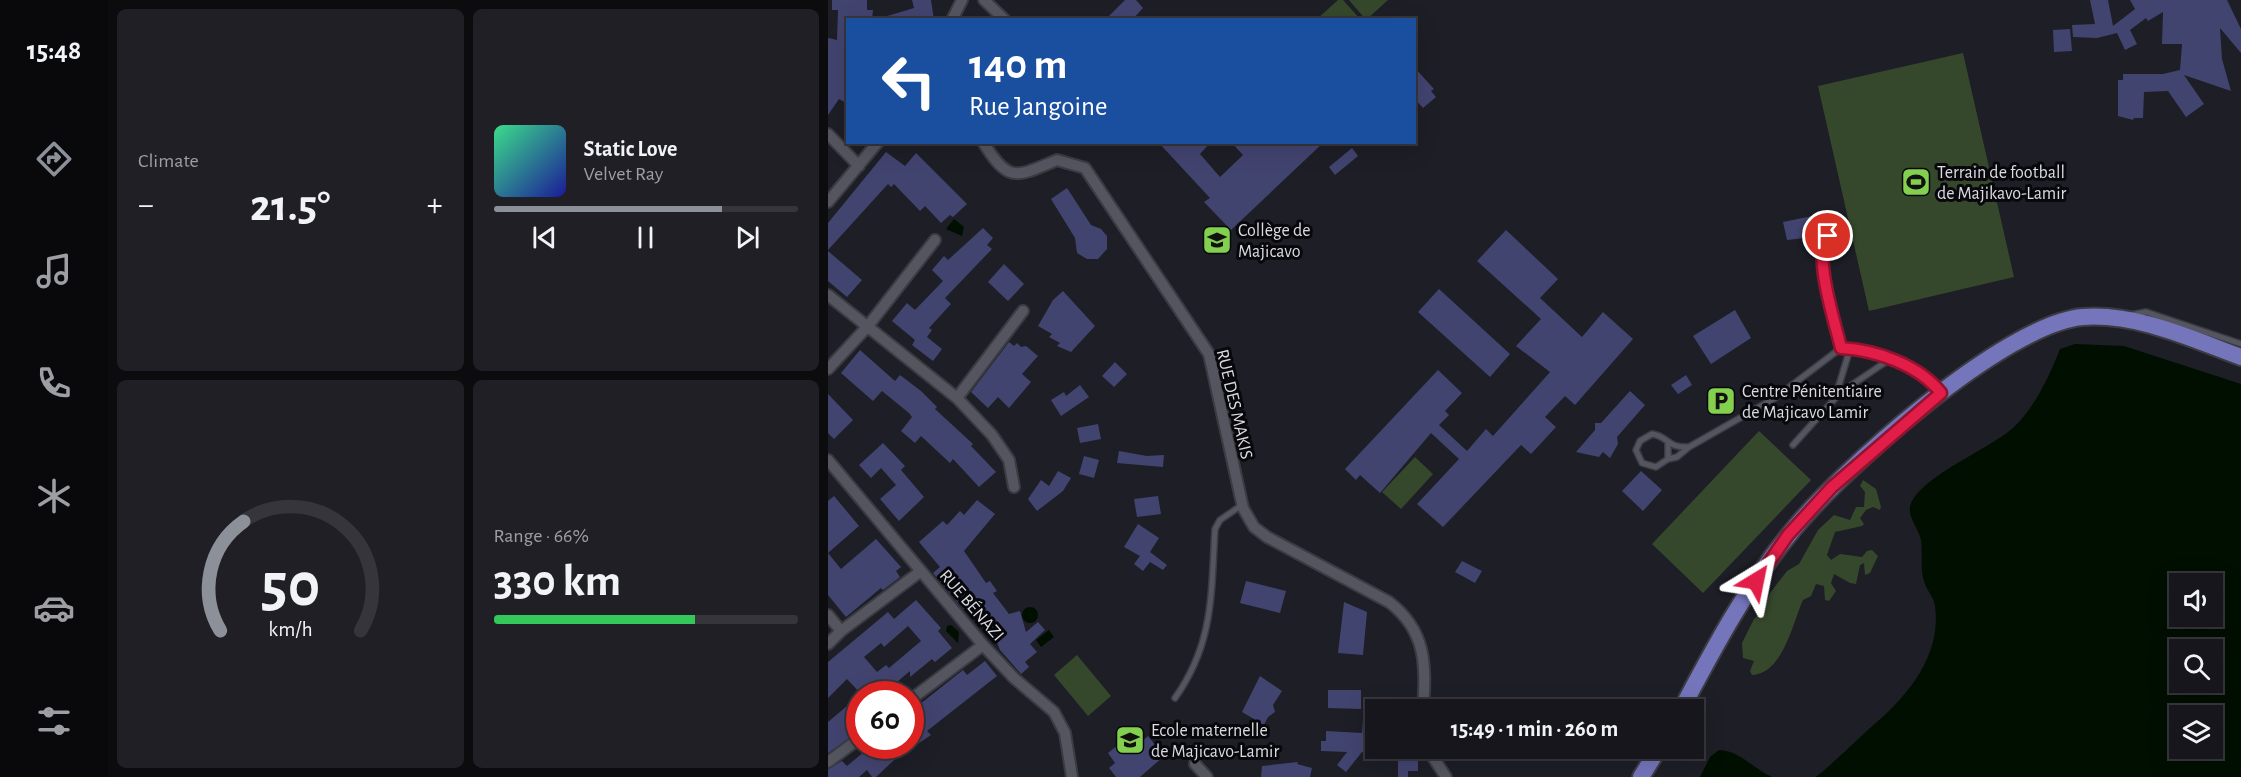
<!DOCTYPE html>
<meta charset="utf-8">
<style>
:root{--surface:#16161c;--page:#1f1f25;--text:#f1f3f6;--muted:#9e9fa3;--line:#35353b;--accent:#8c9099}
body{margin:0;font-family:"Alegreya Sans",sans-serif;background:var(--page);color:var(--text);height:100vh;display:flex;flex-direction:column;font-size:22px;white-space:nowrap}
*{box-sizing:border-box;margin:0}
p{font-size:20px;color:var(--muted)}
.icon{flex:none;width:33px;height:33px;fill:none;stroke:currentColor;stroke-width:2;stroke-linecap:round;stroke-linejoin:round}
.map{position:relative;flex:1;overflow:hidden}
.drawer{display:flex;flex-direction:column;gap:9px;padding:9px;background:#0c0c0f;width:720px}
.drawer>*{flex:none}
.banner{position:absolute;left:18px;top:18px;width:570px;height:126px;border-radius:0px;box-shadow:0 6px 24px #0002,0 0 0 2px var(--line);background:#1a4fa0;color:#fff;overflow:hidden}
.buttons{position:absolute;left:1341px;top:573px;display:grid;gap:12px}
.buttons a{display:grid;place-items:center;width:54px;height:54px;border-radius:0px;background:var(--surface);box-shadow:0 6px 24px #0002,0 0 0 2px var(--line);font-size:30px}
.speed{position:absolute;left:18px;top:681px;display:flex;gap:12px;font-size:30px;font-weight:700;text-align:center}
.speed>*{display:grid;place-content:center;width:78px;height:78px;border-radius:50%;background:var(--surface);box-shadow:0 6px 24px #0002,0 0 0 2px var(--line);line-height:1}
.speed .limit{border:9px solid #d22;background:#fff;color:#111}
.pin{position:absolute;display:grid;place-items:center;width:51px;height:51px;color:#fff;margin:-26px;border:3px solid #fff;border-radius:50%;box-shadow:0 2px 6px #0007}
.me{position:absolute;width:66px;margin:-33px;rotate:35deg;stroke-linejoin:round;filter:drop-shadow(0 0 4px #0008)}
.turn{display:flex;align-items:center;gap:21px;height:126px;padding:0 24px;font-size:27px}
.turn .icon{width:78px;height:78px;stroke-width:2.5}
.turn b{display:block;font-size:42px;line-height:51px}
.big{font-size:45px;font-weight:600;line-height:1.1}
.drawer .tile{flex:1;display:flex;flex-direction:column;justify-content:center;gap:9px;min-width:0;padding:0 21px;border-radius:9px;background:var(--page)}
.drawer .dial{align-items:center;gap:0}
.dial svg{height:156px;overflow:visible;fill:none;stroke:var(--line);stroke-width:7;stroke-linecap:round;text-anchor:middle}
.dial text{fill:var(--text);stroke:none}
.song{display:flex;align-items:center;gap:18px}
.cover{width:72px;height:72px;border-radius:9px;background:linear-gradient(135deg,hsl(150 70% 55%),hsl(240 70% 35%))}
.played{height:6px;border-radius:3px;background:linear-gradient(90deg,var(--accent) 75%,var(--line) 75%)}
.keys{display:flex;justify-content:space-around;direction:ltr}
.heat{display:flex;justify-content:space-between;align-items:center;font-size:33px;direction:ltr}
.charge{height:9px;border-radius:4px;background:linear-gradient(90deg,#34c759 66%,var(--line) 0)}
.drawer .tiles{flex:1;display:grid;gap:9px;grid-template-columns:repeat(2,1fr)}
.trip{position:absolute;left:537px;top:699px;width:339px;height:60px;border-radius:0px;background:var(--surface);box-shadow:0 6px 24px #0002,0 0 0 2px var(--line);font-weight:600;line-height:60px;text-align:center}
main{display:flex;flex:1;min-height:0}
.tab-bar{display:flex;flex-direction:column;width:108px;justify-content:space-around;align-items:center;background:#09090b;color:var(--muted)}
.tab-bar .icon{width:42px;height:42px}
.tab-bar .selected{color:var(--accent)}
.tab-bar b{font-size:27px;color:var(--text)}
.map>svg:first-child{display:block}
.green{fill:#36482c}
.water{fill:#010f00;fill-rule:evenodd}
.building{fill:#424470;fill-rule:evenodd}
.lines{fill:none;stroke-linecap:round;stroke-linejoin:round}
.lane-casing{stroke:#3b3b42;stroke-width:8}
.street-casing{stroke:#3b3b42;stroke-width:14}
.primary-casing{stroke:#3b3b42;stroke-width:20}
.lane{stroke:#54555f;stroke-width:5}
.street{stroke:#54555f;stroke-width:10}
.primary{stroke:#7475bb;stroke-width:16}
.route-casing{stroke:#92132f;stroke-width:15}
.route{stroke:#e11d48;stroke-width:10}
.labels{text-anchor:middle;stroke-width:6;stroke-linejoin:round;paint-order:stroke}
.poi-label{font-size:18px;fill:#dbdce2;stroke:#08080c;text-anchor:start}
.street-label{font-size:18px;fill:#dbdce2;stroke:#08080c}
</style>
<main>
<nav class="tab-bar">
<b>15:48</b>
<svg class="icon selected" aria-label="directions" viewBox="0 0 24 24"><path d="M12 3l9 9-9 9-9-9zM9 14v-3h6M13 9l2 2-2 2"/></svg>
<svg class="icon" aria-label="music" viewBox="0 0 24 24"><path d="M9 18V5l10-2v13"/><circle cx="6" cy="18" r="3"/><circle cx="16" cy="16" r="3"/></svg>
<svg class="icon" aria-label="phone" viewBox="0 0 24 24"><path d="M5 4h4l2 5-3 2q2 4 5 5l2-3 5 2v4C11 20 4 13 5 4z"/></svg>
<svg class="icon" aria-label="climate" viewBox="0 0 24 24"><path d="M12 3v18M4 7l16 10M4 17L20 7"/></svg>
<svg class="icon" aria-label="car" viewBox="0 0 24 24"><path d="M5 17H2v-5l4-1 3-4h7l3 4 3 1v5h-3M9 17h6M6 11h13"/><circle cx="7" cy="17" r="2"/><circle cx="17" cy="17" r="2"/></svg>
<svg class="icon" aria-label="filters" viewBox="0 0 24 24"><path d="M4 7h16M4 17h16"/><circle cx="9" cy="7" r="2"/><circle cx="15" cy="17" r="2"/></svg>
</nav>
<section class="drawer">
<div class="tiles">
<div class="tile"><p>Climate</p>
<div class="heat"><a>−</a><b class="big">21.5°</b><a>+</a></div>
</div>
<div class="tile">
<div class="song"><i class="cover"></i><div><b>Static Love</b><p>Velvet Ray</p></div></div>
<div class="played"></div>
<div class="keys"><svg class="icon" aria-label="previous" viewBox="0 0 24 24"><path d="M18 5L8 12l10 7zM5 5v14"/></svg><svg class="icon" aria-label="pause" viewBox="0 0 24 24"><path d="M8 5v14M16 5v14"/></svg><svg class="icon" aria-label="next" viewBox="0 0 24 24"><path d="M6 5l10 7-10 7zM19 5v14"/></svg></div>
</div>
<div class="tile dial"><svg viewBox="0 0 100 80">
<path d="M14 69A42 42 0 1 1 86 69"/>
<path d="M14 69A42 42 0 0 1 26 13" stroke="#8c9099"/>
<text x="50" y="56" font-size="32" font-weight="700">50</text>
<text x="50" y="72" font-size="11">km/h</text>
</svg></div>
<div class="tile"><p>Range · 66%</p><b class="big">330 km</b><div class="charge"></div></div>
</div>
</section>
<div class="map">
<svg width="1413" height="777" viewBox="0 0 1413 777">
<rect width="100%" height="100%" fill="#1d1e26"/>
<path class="green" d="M510,0H515L532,19H489Z
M521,0H560L538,20Z
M1135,53L1186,277L1041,311L990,86Z
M931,431L983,480L875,593L824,544Z
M587,457L605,474L573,509L554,492Z
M1035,480L1048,489L1053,507L1052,510L1045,507L1038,510L1032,518L1036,524L1034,526L1007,532L999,555L1003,560L1012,554L1034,557L1039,551L1044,550L1050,556L1042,573L1037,575L1036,563L1032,565L1028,584L1022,583L1006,574L1003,583L1008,591L1001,601L997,600L996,586L988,584L983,596L975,600C965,622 955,674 924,675L922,671L926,661L915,658L914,643L926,619L935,611L942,593L959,571L971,564L990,530L1006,515L1022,520L1028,507H1036L1037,492L1032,486Z
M249,655L283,696L260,716L226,675Z"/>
<path class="water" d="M126,219L136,227L134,236L118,229Z
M1247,344L1296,346L1413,384V777H987C993,775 1032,737 1041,729C1078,698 1114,657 1107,606C1106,597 1098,590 1096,581C1092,569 1095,553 1093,540C1091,529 1080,518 1082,507C1088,478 1164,448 1186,427C1207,407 1222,375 1232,349ZM1352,584H1384V616H1352ZM1352,650H1384V682H1352ZM1352,716H1384V748H1352Z
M194 615a8 8 0 1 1 16 0a8 8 0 1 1-16 0Z
M123,625L131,632L130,643L118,631L119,626Z
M221,630L226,637L213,647L208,640Z
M891,750C913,751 925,769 944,777H872L882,757Z"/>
<path class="building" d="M4,0H39V10H45L44,20H20V104L11,99L0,115V38L9,40L10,10H4Z
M84,0H103L106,20H57L56,17L86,8Z
M297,0H308L315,8L304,20H277Z
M1262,0H1280L1285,26L1307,9L1302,0H1399L1413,29V53L1392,28L1394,59L1403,91L1356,75L1376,104L1358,117L1340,91L1316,92L1315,118H1306L1305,120L1290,116V80H1295V74H1335L1352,70L1354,44H1334L1335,12L1320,21L1318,18L1302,30L1309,44L1297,50L1289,33L1269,38L1245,37L1244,25L1267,24Z
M1242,29L1244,51L1226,52L1225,30Z
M586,67L606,89L603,91L608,97L595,108L586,98Z
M330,142H383L372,154L392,177L415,155L403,142H496L403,230L376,202L382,198Z
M524,148L530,156L507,175L501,167Z
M58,152L77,166L88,153L139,204L125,217L122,215L113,223L97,206L92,211L66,184L63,187L60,184L0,250V223Z
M239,188L263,225L273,229L279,236V249L270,259H259L249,253L247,238L223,199Z
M994,214L998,232L985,235V237L959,240L955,222Z
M155,228L165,238L159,245L164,249L117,298L123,304L101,328L104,330L99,337L114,349L105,361L84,345L87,340L64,321L79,303L87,310L115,281L104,270L116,256L120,260Z
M678,230L730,279L712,298L754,337L775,312L805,339L747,405L737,396L717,417L728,427L703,454L693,445L615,527L589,504L631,459L603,433L552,493L532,475L528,480L517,469L610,370L634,393L617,411L621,415L611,425L639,451L658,429L665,436L722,372L688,346L713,319L649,261Z
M0,251L34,280L19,297L0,281Z
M176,264L196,284L180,301L160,282Z
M611,289L682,354L662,377L590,312Z
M235,291L267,326L243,352L229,346L232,343L221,337L224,334L210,326L225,300Z
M907,310L923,338L883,364L865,336Z
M181,342L186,346L189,343L193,347L198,346L210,356L194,374L203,382L181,408L170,397L160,408L143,392Z
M32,350L67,381L72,375L93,391L109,407L107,409L145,444L143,446L168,472L151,487L125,459L122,463L93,436L87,443L73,431L84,417L81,413L54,391L45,401L13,373Z
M287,362L299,374L286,387L274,376Z
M858,375L864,385L850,394L843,385Z
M252,385L261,397L233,416L223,400L236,392L238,396Z
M802,391L817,405L789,437L790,444L782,458L775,452L771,457L748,452L767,430V423H773Z
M0,394L25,420L6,439L0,433Z
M270,424L273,439L252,443L249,428Z
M55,443L77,466L73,470L96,497L71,521L52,499L68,485L53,468L43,478L31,465Z
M291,451L319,456L336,455L335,467L289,463Z
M256,456L271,460L266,478L251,474Z
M230,471L243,478L235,491L209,511L200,499L213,480L221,486Z
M813,471L834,490L815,511L794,491Z
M6,496L31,526L0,553V501Z
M330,496L333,514L309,517L306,499Z
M149,500L167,514L136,551L158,583L162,581L169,591L165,593L181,614L192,611L198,632L210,622L217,630L202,644L209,652L197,662L201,667L193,674L172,650L161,622L147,601L135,609L105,573L112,567L91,542L115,521L119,525L132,511L136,515Z
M310,524L331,538L322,552L339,565L335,570L322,562L315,571L306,564L312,556L296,547Z
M48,539L73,567L68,571L72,577L55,590L53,588L18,617L0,595V553L13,569Z
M634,561L654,571L647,583L627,572Z
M418,581L458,591L452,613L412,603Z
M88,600L113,628L110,631L124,648L107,662L104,659L82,677V671L55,694H33L19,679L0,698V662L60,612L66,619ZM80,626L93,641L61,668L58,665L49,672L36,657L53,643L56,647Z
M516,602L539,612L535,655L510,653Z
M157,661L169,676L99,731L103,735L82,749V712L135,670L139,675Z
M432,676L454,691L445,705L447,712L440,717L436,725L414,712Z
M500,690H533V709L500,708Z
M32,695V731L0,753V722Z
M536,706H548V752H534L518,772L509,765L519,752L493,751V741H498V731L534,733Z
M306,732L313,742L320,736L336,756L312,777H288L281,768L287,763L280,753Z
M43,746H81L48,777H44L39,770L31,777H0V769L14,761L19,766Z
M570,754H585V759H590V771H580V777H570Z
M470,762L469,764L484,768L482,777H433L434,766Z"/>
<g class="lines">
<g class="lane-casing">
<path id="lane" d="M1303,315L1318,312L1413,344
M1013,348C1008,326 984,253 1000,236L1013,231
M1013,348C1046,350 1090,363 1111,390
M1007,398L1022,349
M965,445L1012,393L1062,359
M861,447L947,398L1013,348
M840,459L849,457L861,447C838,448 842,437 824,434L812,441L808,450L814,463L828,467L840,459V444
M347,698C386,643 383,594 387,529L392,520L414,505"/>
</g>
<g class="street-casing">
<path id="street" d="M156,0L177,20
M124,20L134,0
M0,134L31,166
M155,142C181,184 188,177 229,160L257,168L381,354L415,508L426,527L439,537L561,602C599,631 598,666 595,710
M0,202L50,142
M0,295L129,398L164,435L181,460L186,487
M0,369L40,326L107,240
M129,398L195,311
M0,460L155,645L186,678L226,712L237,733L244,777
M0,615L13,631
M0,644L13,631L93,571
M82,700L155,645
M599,748L618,777
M0,762L32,738
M367,764L379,777"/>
</g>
<g class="primary-casing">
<path id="primary" d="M853,710C885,650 917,589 960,536C1009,473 1177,323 1255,317C1309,313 1364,339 1413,357
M813,777L831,748"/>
</g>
<use href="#lane" class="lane"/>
<use href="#street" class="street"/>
<use href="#primary" class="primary"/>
</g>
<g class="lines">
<g class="route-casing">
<path id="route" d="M928,581L960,535L1004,487L1113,393C1091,365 1048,350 1013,348C1008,326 984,253 1000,236"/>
</g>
<use href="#route" class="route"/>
</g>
<defs>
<g id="stadium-square" transform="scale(1.5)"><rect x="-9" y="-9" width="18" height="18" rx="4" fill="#83d04f" stroke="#08080c"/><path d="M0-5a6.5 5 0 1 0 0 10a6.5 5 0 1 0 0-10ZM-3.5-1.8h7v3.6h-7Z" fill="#111"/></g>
<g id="school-square" transform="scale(1.5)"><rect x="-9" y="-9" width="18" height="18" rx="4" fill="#83d04f" stroke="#08080c"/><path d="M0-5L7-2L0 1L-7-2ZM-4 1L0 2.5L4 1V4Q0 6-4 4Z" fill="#111"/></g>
<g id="parking-square" transform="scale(1.5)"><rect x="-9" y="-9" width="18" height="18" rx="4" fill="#83d04f" stroke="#08080c"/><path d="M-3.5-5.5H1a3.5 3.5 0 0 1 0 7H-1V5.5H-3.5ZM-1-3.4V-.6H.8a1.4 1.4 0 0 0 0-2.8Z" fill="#111"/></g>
</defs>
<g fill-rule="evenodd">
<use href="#stadium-square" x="1088" y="182"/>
<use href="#school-square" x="389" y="240"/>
<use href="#parking-square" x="893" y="401"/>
<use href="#school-square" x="302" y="740"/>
</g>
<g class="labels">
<g class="poi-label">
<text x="1109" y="178">Terrain de football<tspan x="1109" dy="21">de Majikavo-Lamir</tspan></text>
<text x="410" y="236">Collège de<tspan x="410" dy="21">Majicavo</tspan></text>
<text x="914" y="397">Centre Pénitentiaire<tspan x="914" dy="21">de Majicavo Lamir</tspan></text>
<text x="323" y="736">Ecole maternelle<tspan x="323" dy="21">de Majicavo-Lamir</tspan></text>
</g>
<g class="street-label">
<text transform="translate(407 404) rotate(77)" y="6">RUE DES MAKIS</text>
<text transform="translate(144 605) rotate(49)" y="6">RUE BÉNAZI</text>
</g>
</g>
</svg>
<div class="buttons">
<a><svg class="icon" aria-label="sound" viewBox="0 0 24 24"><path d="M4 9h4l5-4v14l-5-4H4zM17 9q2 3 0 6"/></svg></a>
<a><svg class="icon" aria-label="search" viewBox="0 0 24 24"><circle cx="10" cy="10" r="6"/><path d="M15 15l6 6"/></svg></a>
<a><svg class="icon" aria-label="layers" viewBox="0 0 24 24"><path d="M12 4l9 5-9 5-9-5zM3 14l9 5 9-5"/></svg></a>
</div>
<div class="speed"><div class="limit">60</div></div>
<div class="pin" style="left:1000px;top:236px;background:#d93025"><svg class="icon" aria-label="arrive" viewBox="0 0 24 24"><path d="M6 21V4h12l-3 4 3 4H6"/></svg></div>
<svg class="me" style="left:928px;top:581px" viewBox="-20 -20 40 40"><path d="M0-17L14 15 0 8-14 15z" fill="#e11d48" stroke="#fff" stroke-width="4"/></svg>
<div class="trip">15:49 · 1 min · 260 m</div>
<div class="banner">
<div class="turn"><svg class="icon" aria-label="left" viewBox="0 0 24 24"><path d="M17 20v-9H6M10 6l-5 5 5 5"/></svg><div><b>140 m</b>Rue Jangoine</div></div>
</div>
</div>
</main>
